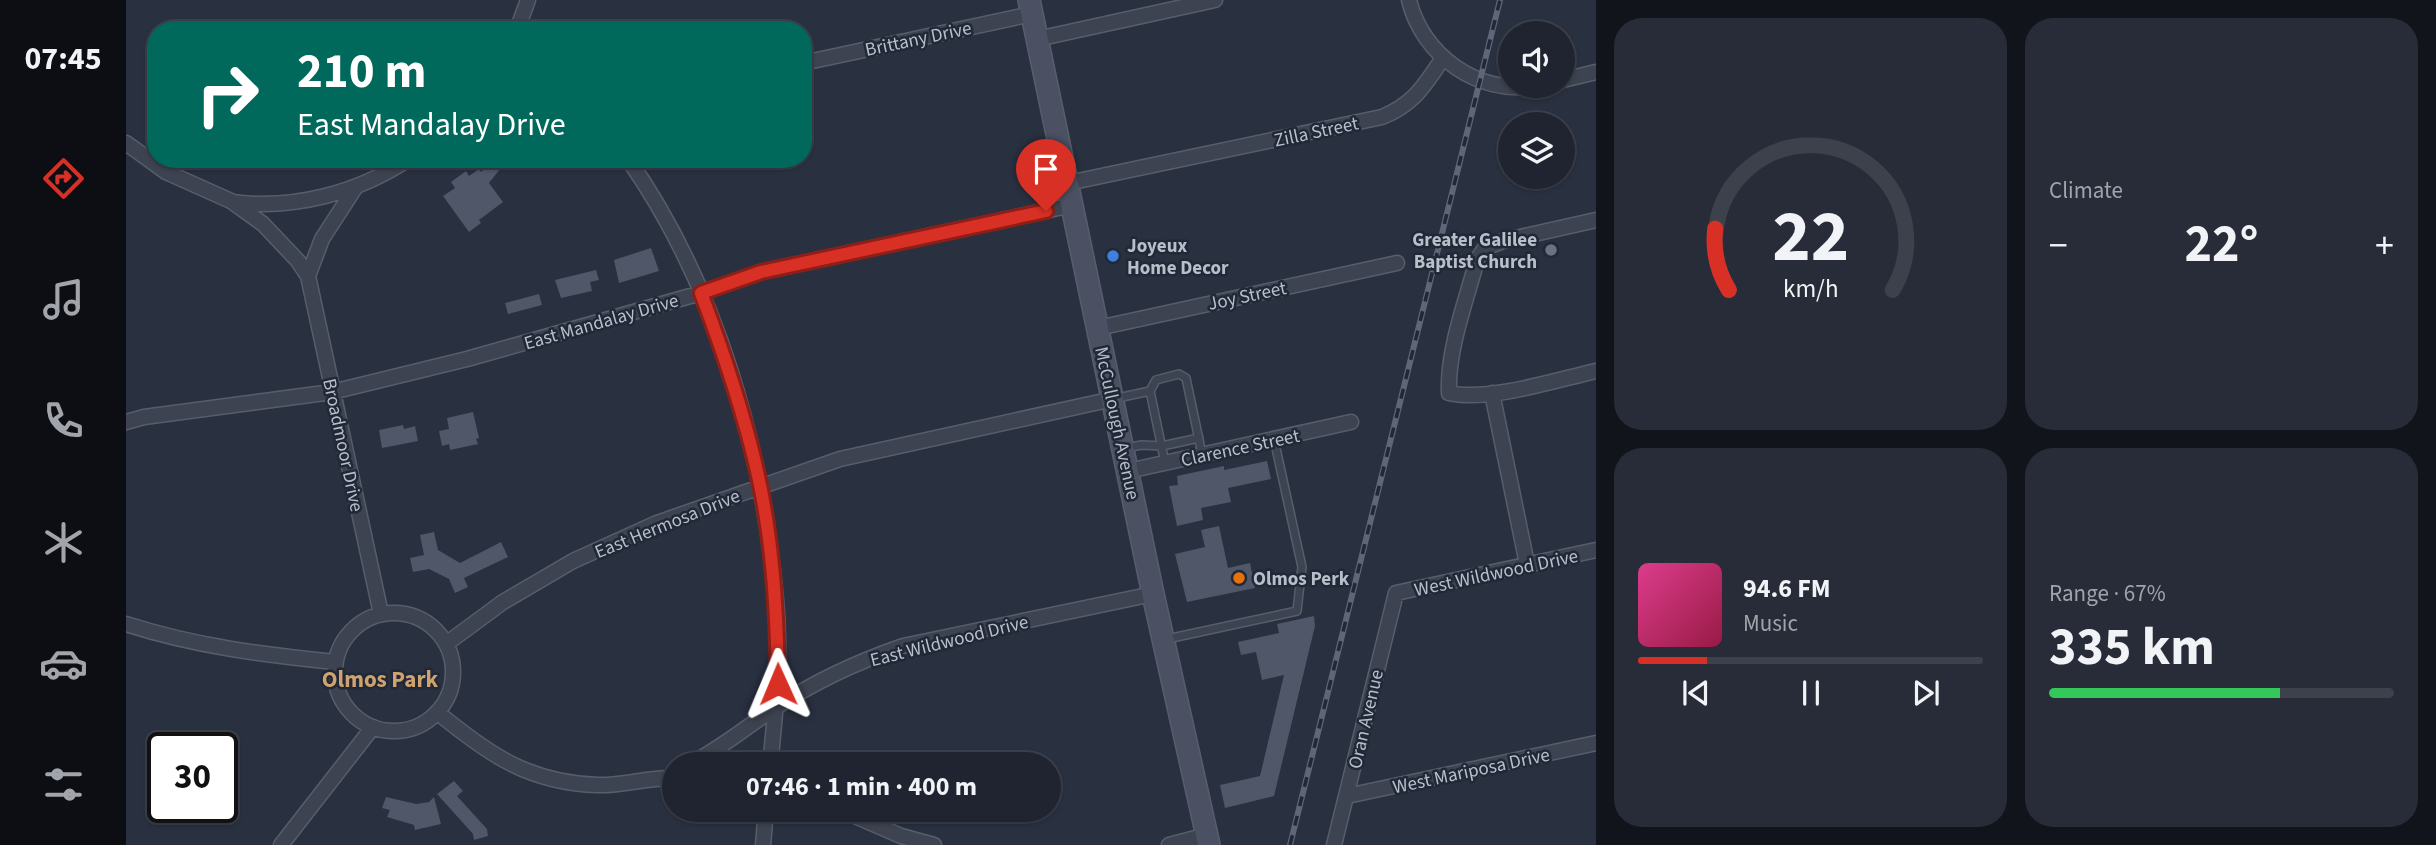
<!DOCTYPE html>
<meta charset="utf-8">
<style>
:root{--surface:#1f2430;--page:#272c38;--text:#f1f3f6;--muted:#a1a4ab;--line:#3c414c;--accent:#d93025}
body{margin:0;font-family:"Source Sans 3",sans-serif;background:var(--page);color:var(--text);height:100vh;display:flex;flex-direction:column;font-size:26px;white-space:nowrap}
*{box-sizing:border-box;margin:0}
p{font-size:23px;color:var(--muted)}
.icon{flex:none;width:38px;height:38px;fill:none;stroke:currentColor;stroke-width:2;stroke-linecap:round;stroke-linejoin:round}
.map{position:relative;flex:1;overflow:hidden}
.side{display:flex;flex-direction:column;gap:18px;padding:18px;background:#11141a;width:840px}
.side>*{flex:none}
.banner{position:absolute;left:21px;top:21px;width:665px;height:147px;border-radius:28px;box-shadow:0 2px 5px #0004,0 0 0 2px var(--line);background:#00695c;color:#fff;overflow:hidden}
.fabs{position:absolute;left:1372px;top:21px;display:grid;gap:14px}
.fabs a{display:grid;place-items:center;width:77px;height:77px;border-radius:50%;background:var(--surface);box-shadow:0 2px 5px #0004,0 0 0 2px var(--line);font-size:35px}
.speed{position:absolute;left:21px;top:732px;display:flex;gap:14px;font-size:35px;font-weight:700;text-align:center}
.speed>*{display:grid;place-content:center;width:91px;height:91px;border-radius:50%;background:var(--surface);box-shadow:0 2px 5px #0004,0 0 0 2px var(--line);line-height:1}
.speed .limit{border:4px solid #111;border-radius:10px;background:#fff;color:#111}
.pin{position:absolute;display:grid;place-items:center;width:60px;height:60px;color:#fff;margin:-72px -30px;border-radius:50% 50% 50% 0;rotate:-45deg;box-shadow:0 0 7px #0007}
.pin .icon{rotate:45deg}
.me{position:absolute;width:77px;margin:-38px;rotate:359deg;stroke-linejoin:round;filter:drop-shadow(0 0 5px #0008)}
.turn{display:flex;align-items:center;gap:24px;height:147px;padding:0 35px;font-size:32px}
.turn .icon{width:91px;height:91px;stroke-width:2.5}
.turn b{display:block;font-size:49px;line-height:60px}
.big{font-size:52px;font-weight:700;line-height:1.1}
.side .card{flex:1;display:flex;flex-direction:column;justify-content:center;gap:10px;min-width:0;padding:0 24px;border-radius:28px;background:var(--page)}
.side .dial{align-items:center;gap:0}
.dial svg{height:182px;overflow:visible;fill:none;stroke:var(--line);stroke-width:7;stroke-linecap:round;text-anchor:middle}
.dial text{fill:var(--text);stroke:none}
.song{display:flex;align-items:center;gap:21px}
.cover{width:84px;height:84px;border-radius:10px;background:linear-gradient(135deg,hsl(330 70% 55%),hsl(340 70% 35%))}
.played{height:7px;border-radius:4px;background:linear-gradient(90deg,var(--accent) 20%,var(--line) 20%)}
.keys{display:flex;justify-content:space-around;direction:ltr}
.heat{display:flex;justify-content:space-between;align-items:center;font-size:38px;direction:ltr}
.charge{height:10px;border-radius:5px;background:linear-gradient(90deg,#34c759 67%,var(--line) 0)}
.side .tiles{flex:1;display:grid;gap:18px;grid-template-columns:repeat(2,1fr)}
.trip{position:absolute;left:536px;top:752px;width:399px;height:70px;border-radius:35px;background:var(--surface);box-shadow:0 2px 5px #0004,0 0 0 2px var(--line);font-weight:700;line-height:70px;text-align:center}
main{display:flex;flex:1;min-height:0}
.tabs{display:flex;flex-direction:column;width:126px;justify-content:space-around;align-items:center;background:#0c0e13;color:var(--muted)}
.tabs .icon{width:49px;height:49px}
.tabs .selected{color:var(--accent)}
.tabs b{font-size:32px;color:var(--text)}
.map>svg:first-child{display:block}
.building{fill:#4f5769}
.lines{fill:none;stroke-linecap:round;stroke-linejoin:round}
.service-casing{stroke:#575e6b;stroke-width:10}
.minor-casing{stroke:#575e6b;stroke-width:17}
.secondary-casing{stroke:#575e6b;stroke-width:24}
.service{stroke:#3d4350;stroke-width:7}
.minor{stroke:#3d4350;stroke-width:14}
.secondary{stroke:#4b5163;stroke-width:21}
.rail-casing{stroke:#5f6677;stroke-width:6}
.rail{stroke:#212836;stroke-width:3.5;stroke-dasharray:10;stroke-linecap:butt}
.route-casing{stroke:#8d1f18;stroke-width:18}
.route{stroke:#d93025;stroke-width:12}
.worship-dot{fill:#6b7280;stroke:#212836;stroke-width:2.5}
.shop-dot{fill:#3f7fe0;stroke:#212836;stroke-width:2.5}
.food-dot{fill:#e8710a;stroke:#212836;stroke-width:2.5}
.labels{text-anchor:middle;stroke-width:5;stroke-linejoin:round;paint-order:stroke}
.street-label{font-size:19px;fill:#b9becb;stroke:#212836}
.poi-label{font-size:19px;font-weight:bold;fill:#b9becb;stroke:#212836;text-anchor:start}
.quarter-label{font-size:23px;font-weight:bold;fill:#cfa370;stroke:#212836}
</style>
<main>
<nav class="tabs">
<b>07:45</b>
<svg class="icon selected" aria-label="directions" viewBox="0 0 24 24"><path d="M12 3l9 9-9 9-9-9zM9 14v-3h6M13 9l2 2-2 2"/></svg>
<svg class="icon" aria-label="music" viewBox="0 0 24 24"><path d="M9 18V5l10-2v13"/><circle cx="6" cy="18" r="3"/><circle cx="16" cy="16" r="3"/></svg>
<svg class="icon" aria-label="phone" viewBox="0 0 24 24"><path d="M5 4h4l2 5-3 2q2 4 5 5l2-3 5 2v4C11 20 4 13 5 4z"/></svg>
<svg class="icon" aria-label="climate" viewBox="0 0 24 24"><path d="M12 3v18M4 7l16 10M4 17L20 7"/></svg>
<svg class="icon" aria-label="car" viewBox="0 0 24 24"><path d="M5 17H2v-5l4-1 3-4h7l3 4 3 1v5h-3M9 17h6M6 11h13"/><circle cx="7" cy="17" r="2"/><circle cx="17" cy="17" r="2"/></svg>
<svg class="icon" aria-label="filters" viewBox="0 0 24 24"><path d="M4 7h16M4 17h16"/><circle cx="9" cy="7" r="2"/><circle cx="15" cy="17" r="2"/></svg>
</nav>
<div class="map">
<svg width="1470" height="845" viewBox="0 0 1470 845">
<rect width="100%" height="100%" fill="#293040"/>
<path class="building" d="M366,159H382L363,183L377,202L353,220L355,223L343,232L317,196L329,188L325,182L340,171L343,176L353,169L355,172Z
M525,248L533,271L493,283L488,260Z
M470,270L473,280L464,282L466,291L435,298L429,280Z
M413,294L416,305L382,314L379,303Z
M347,412L353,438L350,439L352,444L324,450L323,444L316,446L313,431L323,429L321,418Z
M277,425L278,429L289,426L292,441L256,448L253,430Z
M1141,461L1145,479L1102,488L1105,502L1075,508L1077,520L1051,526L1043,486L1052,485L1051,476L1098,466V470Z
M1093,526L1102,568L1124,563L1129,588L1061,602L1049,554L1079,547L1075,530Z
M308,532L312,550L334,563L375,542L382,557L338,578L342,587L329,593L323,579L303,569L287,572L284,558L298,555L294,535Z
M1188,616L1189,626L1148,796L1099,808L1094,785L1134,776L1158,675L1136,680L1130,652L1115,655L1112,642L1153,633L1151,624Z
M328,781L337,791L331,796L361,829L362,836L348,840L347,834L311,794Z
M260,797L290,804L303,802L308,797L315,824L289,830L288,825L261,817L264,810L256,808Z"/>
<g class="lines">
<g class="service-casing">
<path id="service" d="M1024,391L1039,463
M987,399L1024,391L1030,380L1053,374L1060,378L1076,454
M998,448L1016,445L1036,446L1073,438
M1041,639L1171,611L1176,567L1148,439"/>
</g>
<g class="minor-casing">
<path id="minor" d="M1283,0C1296,55 1352,95 1408,86
M391,30L402,0
M911,39L1089,0
M677,63L906,14
M1437,80L1470,72
M0,143L40,172L105,201L137,224L172,261L182,276L255,614
M502,159C591,286 636,447 650,600C655,654 650,710 644,765
M942,183L1256,117C1288,104 1298,86 1317,58
M106,202C168,210 231,193 283,159
M1470,220L1377,241L1359,248L1351,260C1340,301 1321,351 1323,393C1362,402 1430,380 1470,371
M182,276L196,239L229,188
M972,328L1271,263
M1366,393L1401,564
M0,422L18,417L206,392L341,359L575,293L635,272L946,205
M1002,471L1225,422
M209 672a59 59 0 1 1 118 0a59 59 0 1 1-118 0Z
M0,624C68,646 138,655 209,662
M320,644L377,602L447,561L531,523L714,459L987,399
M311,712C362,754 403,783 472,785C497,786 522,777 548,778
M562,765C593,750 620,727 649,708C689,681 731,662 777,646L1027,594
M1221,796L1470,743
M715,810L775,836L808,845
M155,845L247,727
M637,845L640,810
M1043,845L1081,835
M1208,845L1270,593L1470,550"/>
</g>
<g class="secondary-casing">
<path id="secondary" d="M903,0L1027,594L1083,845"/>
</g>
<use href="#service" class="service"/>
<use href="#minor" class="minor"/>
<use href="#secondary" class="secondary"/>
<g class="rail-casing">
<path id="rail" d="M1164,845L1374,0"/>
</g>
<use href="#rail" class="rail"/>
</g>
<g class="lines">
<g class="route-casing">
<path id="route" d="M652,684C651,613 647,541 631,471C617,410 597,351 575,293L635,272L920,211"/>
</g>
<use href="#route" class="route"/>
</g>
<circle class="worship-dot" cx="1425" cy="250" r="7"/>
<circle class="shop-dot" cx="987" cy="256" r="7"/>
<circle class="food-dot" cx="1113" cy="578" r="7"/>
<g class="labels">
<g class="street-label">
<text transform="translate(792 38) rotate(-12)" y="7">Brittany Drive</text>
<text transform="translate(1190 131) rotate(-12)" y="7">Zilla Street</text>
<text transform="translate(1121 295) rotate(-12)" y="7">Joy Street</text>
<text transform="translate(475 321) rotate(-16)" y="7">East Mandalay Drive</text>
<text transform="translate(992 423) rotate(78)" y="7">McCullough Avenue</text>
<text transform="translate(218 445) rotate(78)" y="7">Broadmoor Drive</text>
<text transform="translate(1114 447) rotate(-12)" y="7">Clarence Street</text>
<text transform="translate(541 523) rotate(-22)" y="7">East Hermosa Drive</text>
<text transform="translate(1370 572) rotate(-12)" y="7">West Wildwood Drive</text>
<text transform="translate(823 640) rotate(-14)" y="7">East Wildwood Drive</text>
<text transform="translate(1239 719) rotate(-77)" y="7">Oran Avenue</text>
<text transform="translate(1345 770) rotate(-12)" y="7">West Mariposa Drive</text>
</g>
<g class="poi-label">
<text x="1411" y="246" text-anchor="end">Greater Galilee<tspan x="1411" dy="22">Baptist Church</tspan></text>
<text x="1001" y="252">Joyeux<tspan x="1001" dy="22">Home Decor</tspan></text>
<text x="1127" y="585">Olmos Perk</text>
</g>
<g class="quarter-label">
<text x="254" y="687">Olmos Park</text>
</g>
</g>
</svg>
<div class="fabs">
<a><svg class="icon" aria-label="sound" viewBox="0 0 24 24"><path d="M4 9h4l5-4v14l-5-4H4zM17 9q2 3 0 6"/></svg></a>
<a><svg class="icon" aria-label="layers" viewBox="0 0 24 24"><path d="M12 4l9 5-9 5-9-5zM3 14l9 5 9-5"/></svg></a>
</div>
<div class="speed"><div class="limit">30</div></div>
<div class="pin" style="left:920px;top:211px;background:#d93025"><svg class="icon" aria-label="arrive" viewBox="0 0 24 24"><path d="M6 21V4h12l-3 4 3 4H6"/></svg></div>
<svg class="me" style="left:652px;top:684px" viewBox="-20 -20 40 40"><path d="M0-17L14 15 0 8-14 15z" fill="#d93025" stroke="#fff" stroke-width="4"/></svg>
<div class="trip">07:46 · 1 min · 400 m</div>
<div class="banner">
<div class="turn"><svg class="icon" aria-label="right" viewBox="0 0 24 24"><path d="M7 20v-9h11M14 6l5 5-5 5"/></svg><div><b>210 m</b>East Mandalay Drive</div></div>
</div>
</div>
<section class="side">
<div class="tiles">
<div class="card dial"><svg viewBox="0 0 100 80">
<path d="M14 69A42 42 0 1 1 86 69"/>
<path d="M14 69A42 42 0 0 1 8 42" stroke="#d93025"/>
<text x="50" y="56" font-size="32" font-weight="700">22</text>
<text x="50" y="72" font-size="11">km/h</text>
</svg></div>
<div class="card"><p>Climate</p>
<div class="heat"><a>−</a><b class="big">22°</b><a>+</a></div>
</div>
<div class="card">
<div class="song"><i class="cover"></i><div><b>94.6 FM</b><p>Music</p></div></div>
<div class="played"></div>
<div class="keys"><svg class="icon" aria-label="previous" viewBox="0 0 24 24"><path d="M18 5L8 12l10 7zM5 5v14"/></svg><svg class="icon" aria-label="pause" viewBox="0 0 24 24"><path d="M8 5v14M16 5v14"/></svg><svg class="icon" aria-label="next" viewBox="0 0 24 24"><path d="M6 5l10 7-10 7zM19 5v14"/></svg></div>
</div>
<div class="card"><p>Range · 67%</p><b class="big">335 km</b><div class="charge"></div></div>
</div>
</section>
</main>
